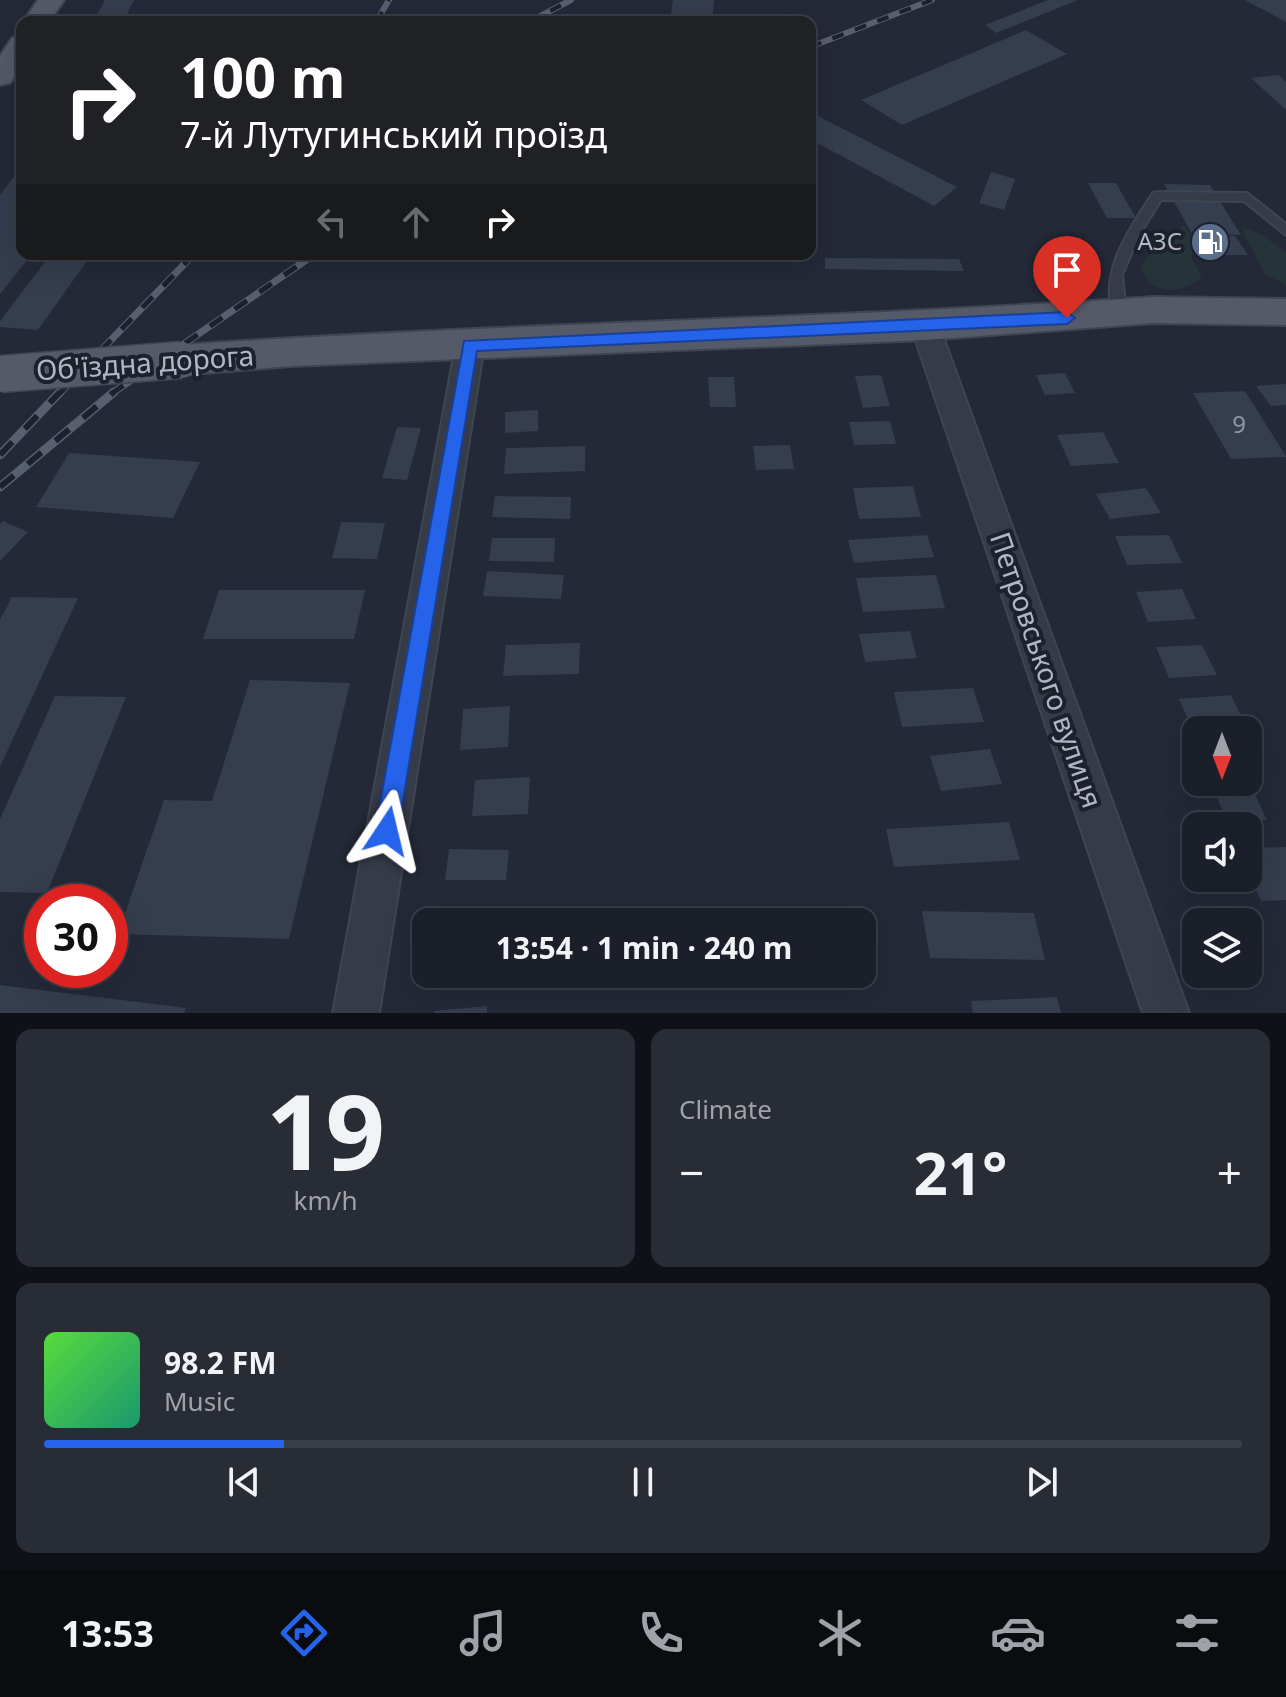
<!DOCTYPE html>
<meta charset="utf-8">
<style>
:root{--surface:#1a1f29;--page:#272c35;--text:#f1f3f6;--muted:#9fa2a8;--line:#383d46;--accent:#2563eb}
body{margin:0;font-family:"Noto Sans",sans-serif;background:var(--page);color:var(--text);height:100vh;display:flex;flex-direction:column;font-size:30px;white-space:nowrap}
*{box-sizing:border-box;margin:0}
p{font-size:26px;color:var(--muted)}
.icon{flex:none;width:44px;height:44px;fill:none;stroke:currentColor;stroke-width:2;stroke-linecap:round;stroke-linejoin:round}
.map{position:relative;height:1013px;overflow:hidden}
.sheet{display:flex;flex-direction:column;gap:16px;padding:16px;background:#0e1117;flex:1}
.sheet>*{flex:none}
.banner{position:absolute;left:16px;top:16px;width:800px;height:244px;border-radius:16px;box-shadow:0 8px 32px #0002,0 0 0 2px var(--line);background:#202124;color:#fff;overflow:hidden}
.needle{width:52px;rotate:180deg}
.buttons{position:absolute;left:1182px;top:716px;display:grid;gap:16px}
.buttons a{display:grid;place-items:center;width:80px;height:80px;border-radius:16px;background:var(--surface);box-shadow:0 8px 32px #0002,0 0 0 2px var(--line);font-size:40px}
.speed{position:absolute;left:24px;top:884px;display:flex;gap:16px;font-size:40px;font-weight:700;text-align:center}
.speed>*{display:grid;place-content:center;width:104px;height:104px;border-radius:50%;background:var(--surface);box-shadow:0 8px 32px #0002,0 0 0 2px var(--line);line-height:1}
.speed .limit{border:12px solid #d22;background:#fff;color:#111}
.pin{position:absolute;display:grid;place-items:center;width:68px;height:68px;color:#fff;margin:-82px -34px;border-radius:50% 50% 50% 0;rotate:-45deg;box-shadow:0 0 8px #0007}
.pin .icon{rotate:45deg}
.me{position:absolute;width:88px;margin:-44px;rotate:10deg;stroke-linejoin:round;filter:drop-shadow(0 0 6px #0008)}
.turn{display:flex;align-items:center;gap:28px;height:168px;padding:0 32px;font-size:36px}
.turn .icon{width:104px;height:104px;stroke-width:2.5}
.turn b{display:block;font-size:56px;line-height:68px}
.lanes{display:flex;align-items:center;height:76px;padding:0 32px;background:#0003;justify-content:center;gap:40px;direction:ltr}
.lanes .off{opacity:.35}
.big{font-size:60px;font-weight:700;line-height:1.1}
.sheet .widget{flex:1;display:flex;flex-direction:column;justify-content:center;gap:12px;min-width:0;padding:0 28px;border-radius:16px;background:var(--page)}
.sheet .dial{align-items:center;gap:0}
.dial b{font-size:104px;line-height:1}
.song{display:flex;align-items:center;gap:24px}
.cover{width:96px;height:96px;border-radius:12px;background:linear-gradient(135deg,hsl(110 70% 55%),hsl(160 70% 35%))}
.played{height:8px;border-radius:4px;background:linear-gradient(90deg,var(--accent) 20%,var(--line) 20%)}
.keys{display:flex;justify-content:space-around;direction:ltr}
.heat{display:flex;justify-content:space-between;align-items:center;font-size:44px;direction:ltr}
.sheet .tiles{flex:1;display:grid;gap:16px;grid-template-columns:1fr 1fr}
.widget:last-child{grid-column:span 2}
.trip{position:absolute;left:412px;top:908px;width:464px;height:80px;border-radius:16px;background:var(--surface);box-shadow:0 8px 32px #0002,0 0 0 2px var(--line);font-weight:700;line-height:80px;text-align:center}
.menu{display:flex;height:128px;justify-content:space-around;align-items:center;background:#0a0c10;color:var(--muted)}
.menu .icon{width:56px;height:56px}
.menu .current{color:var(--accent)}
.menu b{font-size:36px;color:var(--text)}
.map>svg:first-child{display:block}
.green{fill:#253438}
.building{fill:#353d4e}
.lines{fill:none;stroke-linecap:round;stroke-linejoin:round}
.lane-casing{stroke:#3f4551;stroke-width:4}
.street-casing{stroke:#3f4551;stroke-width:4}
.primary-casing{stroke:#3f4551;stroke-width:4}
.lane{fill:#363b48;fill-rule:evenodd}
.street{fill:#363b48;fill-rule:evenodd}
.primary{fill:#545a68;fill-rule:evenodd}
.rail-far2-casing{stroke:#585f6f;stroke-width:6}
.rail-far1-casing{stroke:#585f6f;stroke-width:7}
.rail-casing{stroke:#585f6f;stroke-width:9}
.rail-far2{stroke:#1c212c;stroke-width:4;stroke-dasharray:12;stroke-linecap:butt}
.rail-far1{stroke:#1c212c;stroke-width:5;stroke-dasharray:15;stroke-linecap:butt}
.rail{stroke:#1c212c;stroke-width:6;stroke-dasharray:18;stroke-linecap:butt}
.primary-bridge-casing{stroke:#3f4551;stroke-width:39;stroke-linecap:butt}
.primary-bridge{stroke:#545a68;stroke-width:36}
.route{fill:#2563eb;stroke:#184099;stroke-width:2}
.labels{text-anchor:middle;stroke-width:8;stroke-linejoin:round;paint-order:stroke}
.far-poi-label{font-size:24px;fill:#b1b6c4;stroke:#1c212c;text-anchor:end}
.number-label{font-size:24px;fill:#9096a4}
.street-label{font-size:28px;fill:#b1b6c4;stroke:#1c212c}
</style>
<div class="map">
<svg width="1286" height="1013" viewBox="0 0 1286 1013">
<rect width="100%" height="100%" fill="#232937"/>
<path class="green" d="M1184,225L1203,253L1190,255L1202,277C1180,294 1153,298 1141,267L1147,257Z
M1241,227L1260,234L1286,252V285L1264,273Z"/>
<path class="building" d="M105,0H134L123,22H93Z
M673,0H714L712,22H670Z
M1048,0H1078L996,33L985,25Z
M1245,0H1286V22Z
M1026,30L1067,54L902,125L861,100Z
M1279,75L1286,82V110L1251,78Z
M818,116L957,187L934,206L810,139V121Z
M22,166V254H32L0,294V195Z
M991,172L1015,179L1004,210L979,203Z
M1088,183H1116L1136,218H1107Z
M1164,184L1210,185L1241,235L1192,234Z
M1198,236H1235L1248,255H1210Z
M51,254H92L38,330L0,327V321Z
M825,258L959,259L964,271L825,269Z
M1065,373L1075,393L1045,395L1036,375Z
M881,375L890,406L863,408L855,376Z
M708,377H734L736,407H710Z
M1286,384V405L1271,406L1256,386Z
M1245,391L1286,456V457L1231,459L1193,393Z
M538,410V431L505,433V412Z
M890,421L896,444L854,445L849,422Z
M397,427L421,428L407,480L382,478Z
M1103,432L1119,463L1071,466L1057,435Z
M790,445L794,469L756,470L753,446Z
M585,446V471L504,474L506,448Z
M69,453L200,462L173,518L36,507Z
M913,486L921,517L859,519L853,488Z
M1146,488L1161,513L1110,519L1096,494Z
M495,496L571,497L570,519L492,517Z
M3,521L28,532L0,561V524Z
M341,522L385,523L377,559L332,558Z
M927,535L934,557L854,563L848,540Z
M1169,535L1182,563L1127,565L1115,536Z
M492,538H555L554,562L489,561Z
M487,571L564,575L561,599L483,596Z
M936,575L945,608L863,612L856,578Z
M1182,589L1196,619L1148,622L1136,592Z
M219,590H365L354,639H203Z
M12,597L78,598L0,767V620Z
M910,631L917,658L865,662L859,634Z
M580,643L579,674L503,676L506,645Z
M1202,645L1217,675L1169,678L1156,647Z
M250,680L350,683L289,939L118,934L164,800L212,801Z
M973,688L984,722L902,727L894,692Z
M1231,695L1248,730H1196V737L1179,699Z
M55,696L126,697L47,893L0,892V819Z
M510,706L508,747L460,750L463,709Z
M990,749L1002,784L941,791L930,756Z
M530,777L528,814L472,816L475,780Z
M1210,782H1249L1267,820L1228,823Z
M1009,822L1020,860L894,867L886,829Z
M1286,847V900L1261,901L1248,871V848Z
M449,849L509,850L506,880H445Z
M922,911L1034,913L1045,960L930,958Z
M0,985L186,1008L184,1013H0Z
M1057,997L1061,1013H973L971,1001Z
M487,1006V1013H434V1011Z"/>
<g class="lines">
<g class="lane-casing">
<path id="lane" d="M1157,192L1247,193L1286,224V235L1244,201L1161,200L1139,235L1122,275L1126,313L1119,318L1114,316C1098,272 1130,229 1153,193Z"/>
</g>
<g class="street-casing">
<path id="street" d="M925,316L935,319L939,326L1189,1013H1143L911,326L915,319Z
M470,335L480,338L484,345L379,1013H333L456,345L460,338Z"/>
</g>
<g class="primary-casing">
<path id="primary" d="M38,0H64L49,22H23Z
M22,36V65L10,83L0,85V56L12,38Z
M1153,297L1286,299V325L1153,323L925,340L291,366L181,375L167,370L162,360L167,350L181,345C505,323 829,319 1153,297Z"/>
</g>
<use href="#lane" class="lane"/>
<use href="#street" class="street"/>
<use href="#primary" class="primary"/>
<g class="rail-far2-casing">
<path id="rail-far2" d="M376,22L389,0
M529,22L571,0
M810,47L932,0"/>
</g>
<g class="rail-far1-casing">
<path id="rail-far1" d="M59,394L194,254
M111,394L315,254"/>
</g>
<g class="rail-casing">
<path id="rail" d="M0,455L60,392
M0,487L114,392"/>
</g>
<use href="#rail-far2" class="rail-far2"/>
<use href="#rail-far1" class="rail-far1"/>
<use href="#rail" class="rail"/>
<g class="primary-bridge-casing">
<path id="primary-bridge" d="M0,374L181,360"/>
</g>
<use href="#primary-bridge" class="primary-bridge"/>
</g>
<path class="route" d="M1067,312L1075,318L1067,324L477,351L398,831L395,839L387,843L378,839L375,831L464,341Z"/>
<defs>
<g id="fuel-disc" transform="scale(2)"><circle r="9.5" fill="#5c6f8a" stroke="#1c212c"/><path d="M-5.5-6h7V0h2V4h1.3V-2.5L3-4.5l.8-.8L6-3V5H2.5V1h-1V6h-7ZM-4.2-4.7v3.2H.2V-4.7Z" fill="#fff"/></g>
</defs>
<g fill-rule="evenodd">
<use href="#fuel-disc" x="1210" y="242"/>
</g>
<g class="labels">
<g class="far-poi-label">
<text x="1182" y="250">АЗС</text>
</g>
<g class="number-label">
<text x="1239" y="433">9</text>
</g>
<g class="street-label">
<text transform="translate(145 363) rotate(-4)" y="10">Об'їздна дорога</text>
<text transform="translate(1046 670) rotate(71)" y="10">Петровського вулиця</text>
</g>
</g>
</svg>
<div class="buttons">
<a><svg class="needle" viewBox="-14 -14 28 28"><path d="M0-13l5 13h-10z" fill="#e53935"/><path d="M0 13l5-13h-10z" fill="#9fa2a8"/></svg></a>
<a><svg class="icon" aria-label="sound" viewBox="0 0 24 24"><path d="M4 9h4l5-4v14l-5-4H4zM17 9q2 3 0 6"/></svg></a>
<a><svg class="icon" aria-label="layers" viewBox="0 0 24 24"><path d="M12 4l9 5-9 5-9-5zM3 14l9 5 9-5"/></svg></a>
</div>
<div class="speed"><div class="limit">30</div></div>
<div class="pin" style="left:1067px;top:318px;background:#d93025"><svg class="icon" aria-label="arrive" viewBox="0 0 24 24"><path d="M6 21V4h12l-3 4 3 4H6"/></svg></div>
<svg class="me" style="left:387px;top:831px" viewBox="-20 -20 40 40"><path d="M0-17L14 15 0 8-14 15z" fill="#2563eb" stroke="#fff" stroke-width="4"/></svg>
<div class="trip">13:54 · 1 min · 240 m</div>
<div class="banner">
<div class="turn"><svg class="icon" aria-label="right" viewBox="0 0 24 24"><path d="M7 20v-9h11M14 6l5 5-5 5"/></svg><div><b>100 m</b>7-й Лутугинський проїзд</div></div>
<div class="lanes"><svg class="icon off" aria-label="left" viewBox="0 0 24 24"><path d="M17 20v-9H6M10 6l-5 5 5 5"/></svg><svg class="icon off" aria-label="ahead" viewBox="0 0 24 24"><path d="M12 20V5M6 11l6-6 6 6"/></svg><svg class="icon" aria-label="right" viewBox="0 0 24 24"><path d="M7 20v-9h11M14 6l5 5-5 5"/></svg></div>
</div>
</div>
<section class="sheet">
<div class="tiles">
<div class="widget dial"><b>19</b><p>km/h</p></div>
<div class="widget"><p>Climate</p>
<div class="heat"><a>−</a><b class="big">21°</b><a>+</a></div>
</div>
<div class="widget">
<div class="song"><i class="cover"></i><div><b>98.2 FM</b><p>Music</p></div></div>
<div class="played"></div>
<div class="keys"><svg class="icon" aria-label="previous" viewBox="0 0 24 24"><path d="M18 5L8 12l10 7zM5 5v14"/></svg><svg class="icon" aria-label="pause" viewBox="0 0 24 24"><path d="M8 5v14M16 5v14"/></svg><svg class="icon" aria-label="next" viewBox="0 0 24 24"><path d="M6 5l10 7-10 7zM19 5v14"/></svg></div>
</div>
</div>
</section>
<nav class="menu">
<b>13:53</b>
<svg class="icon current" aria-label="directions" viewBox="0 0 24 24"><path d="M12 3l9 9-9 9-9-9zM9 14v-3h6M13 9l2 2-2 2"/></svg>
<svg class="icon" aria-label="music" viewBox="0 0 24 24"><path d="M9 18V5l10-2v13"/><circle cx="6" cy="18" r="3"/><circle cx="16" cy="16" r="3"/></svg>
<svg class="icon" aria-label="phone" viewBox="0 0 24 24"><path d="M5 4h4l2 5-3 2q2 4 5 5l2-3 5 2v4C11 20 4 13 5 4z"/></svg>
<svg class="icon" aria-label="climate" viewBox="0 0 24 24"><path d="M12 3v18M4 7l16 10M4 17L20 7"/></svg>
<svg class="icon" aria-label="car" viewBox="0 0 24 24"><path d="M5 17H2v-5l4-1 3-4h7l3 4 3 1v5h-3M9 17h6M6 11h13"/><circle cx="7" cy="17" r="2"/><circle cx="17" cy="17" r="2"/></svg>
<svg class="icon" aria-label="filters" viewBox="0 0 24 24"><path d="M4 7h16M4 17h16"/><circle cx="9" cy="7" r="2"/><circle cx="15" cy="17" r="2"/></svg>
</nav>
